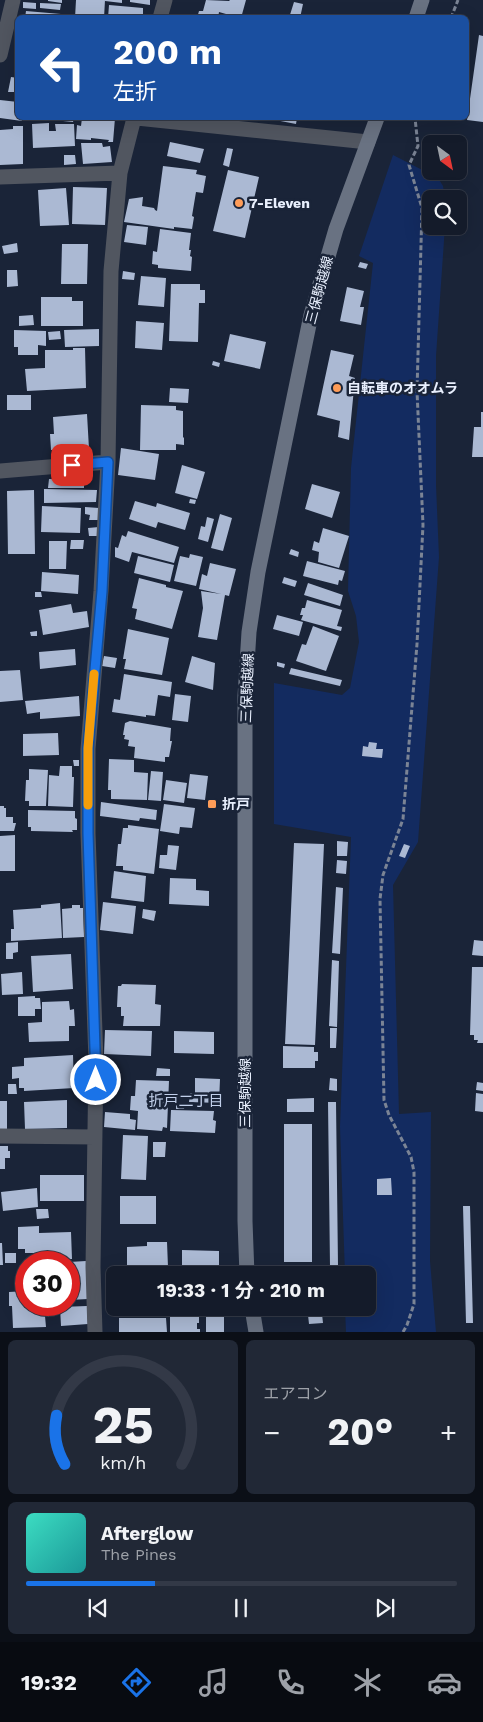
<!DOCTYPE html>
<html lang="ja">
<meta charset="utf-8">
<style>
:root{--surface:#141b2a;--page:#212836;--text:#f1f3f6;--muted:#9da1a8;--line:#333947;--accent:#1a73e8}
body{margin:0;font-family:"Work Sans","Noto Sans JP",sans-serif;background:var(--page);color:var(--text);height:100vh;display:flex;flex-direction:column;font-size:19px;white-space:nowrap}
*{box-sizing:border-box;margin:0}
p{font-size:16px;color:var(--muted)}
.icon{flex:none;width:28px;height:28px;fill:none;stroke:currentColor;stroke-width:2;stroke-linecap:round;stroke-linejoin:round}
.map{position:relative;height:1332px;overflow:hidden}
.sheet{display:flex;flex-direction:column;gap:8px;padding:8px;background:#0b0f17;flex:1}
.sheet>*{flex:none}
.hud{position:absolute;left:15px;top:15px;width:454px;height:105px;border-radius:8px;box-shadow:0 5px 20px #0002,0 0 0 1px var(--line);background:#1a4fa0;color:#fff;overflow:hidden}
.needle{width:32px;rotate:147deg}
.controls{position:absolute;left:422px;top:135px;display:grid;gap:10px}
.controls a{display:grid;place-items:center;width:45px;height:45px;border-radius:8px;background:var(--surface);box-shadow:0 5px 20px #0002,0 0 0 1px var(--line);font-size:25px}
.speed{position:absolute;left:15px;top:1251px;display:flex;gap:10px;font-size:25px;font-weight:700;text-align:center}
.speed>*{display:grid;place-content:center;width:65px;height:65px;border-radius:50%;background:var(--surface);box-shadow:0 5px 20px #0002,0 0 0 1px var(--line);line-height:1}
.speed .limit{border:8px solid #d22;background:#fff;color:#111}
.pin{position:absolute;display:grid;place-items:center;width:42px;height:42px;color:#fff;margin:-21px;border-radius:10px;box-shadow:0 2px 8px #0006}
.me{position:absolute;width:55px;margin:-28px;rotate:0deg;stroke-linejoin:round;filter:drop-shadow(0 0 4px #0008)}
.turn{display:flex;align-items:center;gap:18px;height:105px;padding:0 15px;font-size:22px}
.turn .icon{width:65px;height:65px;stroke-width:2.5}
.turn b{display:block;font-size:35px;line-height:42px}
.big{font-size:38px;font-weight:700;line-height:1.1}
.sheet .tile{flex:1;display:flex;flex-direction:column;justify-content:center;gap:8px;min-width:0;padding:0 18px;border-radius:8px;background:var(--page)}
.sheet .dial{align-items:center;gap:0}
.dial svg{height:130px;overflow:visible;fill:none;stroke:var(--line);stroke-width:7;stroke-linecap:round;text-anchor:middle}
.dial text{fill:var(--text);stroke:none}
.song{display:flex;align-items:center;gap:15px}
.cover{width:60px;height:60px;border-radius:8px;background:linear-gradient(135deg,hsl(170 70% 55%),hsl(180 70% 35%))}
.played{height:5px;border-radius:2px;background:linear-gradient(90deg,var(--accent) 30%,var(--line) 30%)}
.keys{display:flex;justify-content:space-around;direction:ltr}
.heat{display:flex;justify-content:space-between;align-items:center;font-size:28px;direction:ltr}
.sheet .tiles{flex:1;display:grid;gap:8px;grid-template-columns:1fr 1fr}
.tile:last-child{grid-column:span 2}
.trip{position:absolute;left:106px;top:1266px;width:270px;height:50px;border-radius:8px;background:var(--surface);box-shadow:0 5px 20px #0002,0 0 0 1px var(--line);font-weight:700;line-height:50px;text-align:center}
.dock{display:flex;height:80px;justify-content:space-around;align-items:center;background:#080b11;color:var(--muted)}
.dock .icon{width:35px;height:35px}
.dock .active{color:var(--accent)}
.dock b{font-size:22px;color:var(--text)}
.map>svg:first-child{display:block}
.green{fill:#132b60}
.building{fill:#abb9d3}
.lines{fill:none;stroke-linecap:round;stroke-linejoin:round}
.path{stroke:#7b8495;stroke-width:3;stroke-dasharray:5 2.5;stroke-linecap:butt}
.street{stroke:#515660;stroke-width:15}
.secondary{stroke:#697282;stroke-width:15}
.route-casing{stroke:#114b97;stroke-width:12}
.route{stroke:#1a73e8;stroke-width:9}
.slow{stroke:#f59e0b;stroke-width:9}
.poi-dot{fill:#fe9c58;stroke:#1a2438;stroke-width:2}
.labels{text-anchor:middle;stroke-width:5;stroke-linejoin:round;paint-order:stroke}
.poi-label{font-size:14px;font-weight:bold;fill:#e8effd;stroke:#1a2438;text-anchor:start}
.street-label{font-size:14px;fill:#e8effd;stroke:#1a2438}
.neighbourhood-label{font-size:15px;fill:#c1cfea;stroke:#1a2438}
</style>
<div class="map">
<svg width="483" height="1332" viewBox="0 0 483 1332">
<rect width="100%" height="100%" fill="#1a2438"/>
<path class="green" d="M393,155L438,178L443,186L445,199H431V226H445L436,356V485L439,557L418,842L393,885L399,1114L431,1112L430,1261L436,1332H346L345,1308H368V1275H345L340,1127L351,837L274,824V683L342,695L350,688L359,642L356,616L348,591L351,468L373,263L359,256Z"/>
<path class="building" d="M48,0H62V3L48,1Z
M76,0H105L104,18H75Z
M105,0H122V3L105,1Z
M130,0H150V5L130,2Z
M206,0L229,1L230,0H246L241,18H225L226,14L219,12L218,18H197L199,11H203Z
M23,2L36,3V9L23,8Z
M294,2L303,4L300,18H289Z
M40,3L61,4L60,10L40,8Z
M109,5L143,8V18H108Z
M26,11L61,14L60,18H25Z
M479,35L483,36V122L467,120Z
M11,77L18,78V92H8Z
M0,100L18,102V118H23L22,121L0,118Z
M43,118H74L73,122L43,119Z
M82,118H115L113,142H108L109,140L91,138V140L76,139L77,125L81,126Z
M270,118H297L296,124L270,119Z
M49,123V131H56L55,124H74L75,146L33,148L32,124Z
M13,126H23V164L0,165V130L13,129Z
M170,142L204,149L200,163L167,156Z
M81,143H102L103,147L110,146L112,162L83,164Z
M227,148L233,149L229,167L223,165Z
M64,155H75L76,164L64,165Z
M163,166L197,170L196,174L206,176L203,193L196,192L192,216L194,217L192,229L174,227V229L124,222L129,199L143,197L142,206L154,208L155,210L157,211Z
M228,170L259,177L245,238L213,231Z
M73,187L107,188L105,225L72,224Z
M66,188L69,225L40,226L38,190Z
M127,225L148,227L146,245L124,242Z
M160,229L191,233L189,250H191L190,256L192,257L191,271L158,268V265L152,264L153,251L157,252Z
M17,243L18,252L4,254L2,246Z
M62,244H88L87,284H61Z
M360,262L368,264L366,269L358,267Z
M7,270H17L18,286L7,287Z
M123,271L135,273L134,280L122,279Z
M141,276L166,278L164,307L138,305Z
M171,284H200V290H205V303H199L198,342L169,341Z
M347,287L364,291L360,307H364L361,325L340,321Z
M41,297H72V301H83V326H41Z
M33,315L34,325L19,326V316Z
M136,321L164,323L162,350L135,348Z
M99,329V346L65,347L64,330Z
M14,330L46,331V346L38,345V355H18V347H14Z
M60,331L61,339L49,340L48,332Z
M230,334L266,342L260,369L224,361Z
M73,348H85L86,388L27,391L25,369L45,368V350H73Z
M331,350L354,355L349,376L355,378L349,440L338,437L340,421L317,415Z
M213,361L220,363L219,367L212,365Z
M170,388L189,389L188,403L169,402Z
M7,395H31V410H7Z
M141,405L176,406V410L183,411V437L184,438V445L176,444V450H140Z
M481,412H483V457H472L474,427H481Z
M87,414L89,449L51,450L50,434H54L53,417Z
M121,448L159,454L155,480L118,475Z
M182,465L205,472L197,499L175,493Z
M49,479L84,480V488H48Z
M312,484L340,492L332,518L305,509Z
M44,489L97,490L96,502L44,503Z
M34,490L35,554H8L7,491Z
M190,499L196,500L195,504L189,503Z
M135,501L156,507L157,503L190,513L185,530L158,522L156,528L129,519Z
M42,506L81,508L80,533L41,532Z
M85,507L99,508L98,520H89L90,515L85,514Z
M220,514L232,518L223,551L211,548Z
M207,517L214,519L208,542L198,539L201,526L205,527Z
M99,527L100,536H89L88,528Z
M323,528L349,536L339,568L318,562L319,552L312,550L314,541L319,543Z
M128,531L179,547L174,563L132,552L129,562L115,557V547L118,548L122,535L126,537Z
M71,540H84L83,549H70Z
M49,541H67L66,569H49Z
M291,549L299,552L298,557L289,554Z
M190,554L203,557L196,586L174,581L180,556L189,558Z
M138,556L174,565L170,582L134,573Z
M307,561L345,571L342,581L339,580L338,585L303,576Z
M210,563L236,569L229,596L225,595L217,640L198,637L203,608L201,591L221,594L199,589L202,574L207,576Z
M42,572L79,575L78,594L41,591Z
M284,577L297,581L295,587L282,583Z
M139,578L166,585V587L183,591L172,629L135,619L137,609L132,608Z
M308,583L343,595L340,606L304,595Z
M35,592H41L42,597H35Z
M307,600L342,610L337,626L342,627L341,631L301,620L303,615H300L302,608H305Z
M71,604L73,613L87,611L89,627L43,635L39,610Z
M277,615L303,622L299,636L273,629Z
M313,626L339,636L326,671L296,661L302,644L306,645Z
M128,629L169,638L162,675L124,669L126,659H123Z
M37,631V636H31L30,632Z
M75,649L76,665L40,669L39,652Z
M104,656L117,658L115,668L102,666Z
M192,656L215,663L213,690L185,682Z
M277,662L285,664L284,668L277,666Z
M291,668L342,680L340,686L289,674Z
M20,670L23,700L0,702V671Z
M124,674L172,682L170,697L158,695L155,716L146,715V717L112,712L114,699L120,700Z
M175,694L191,696L188,722L172,720Z
M79,696L80,716L40,719V712L27,714L25,701Z
M130,721L171,728L170,741H172L169,757H165V762L134,758L135,747L128,746L129,740L124,739L125,735H123L125,723Z
M58,733L59,755L23,756V734Z
M369,742L377,743L376,749H383L382,758L362,756L363,746L368,747Z
M109,759L134,760V772L148,773L147,800L111,799V790H108Z
M73,760H79V766H74Z
M60,766H72V777H74L73,807L48,806L49,775L59,776Z
M29,769L48,770L46,806H29V801H25L26,780H29Z
M151,771L163,772L161,801L148,800Z
M190,774L208,776L205,800L187,798Z
M166,780L187,783L184,803L163,800Z
M101,802L157,810L156,820L140,818L139,821L100,816Z
M164,804L195,808L192,828L180,827L179,834L160,831Z
M0,806H4V808H6V817H13V823H16L14,831H0Z
M28,810L75,811V818L77,819V830H72L73,832L31,831V827H28Z
M128,825L159,829L154,874L123,870V866H116L118,844H121L123,828H128Z
M15,835V871H0V836Z
M337,841L348,842L347,856H337Z
M294,843L324,844L315,1045L285,1044Z
M404,844L410,846L405,858L399,856Z
M168,845L179,846L176,870L159,868L160,855H167Z
M337,860L347,861L346,874L336,873Z
M114,871L146,876L144,902L111,898Z
M170,878L196,879V890L209,891V906L169,904Z
M336,887L343,888L340,954L332,953Z
M103,902L136,906L133,934L100,930Z
M60,903L62,938L11,941V929H14L13,910L41,908V905Z
M72,905H80V908H83L84,937L63,938L62,909L72,908Z
M143,909L156,911L154,921L142,918Z
M474,940L483,941V956L472,955Z
M18,942V952L13,953V959H6V943Z
M71,954L73,989L33,992L31,956Z
M332,960L339,961L337,1027L329,1026Z
M472,967H483V1043H477L478,1040H474V1035H470Z
M22,972L23,994L2,995L1,974Z
M122,984L156,985L155,1004L161,1005L160,1026H123L124,1016H121V1007H117L118,986H121Z
M35,996V998H40L41,1009H35V1016H18V997Z
M69,1001L70,1010L74,1009L75,1026H69V1041L29,1042L28,1023L42,1022V1002Z
M330,1028H337L336,1048H330Z
M105,1030L152,1031L151,1056L104,1054Z
M174,1031L214,1032V1054L174,1053Z
M283,1046L314,1047V1052H318V1061H315V1068H283Z
M73,1055L74,1088L24,1091V1088H19V1078L12,1079V1067L24,1066V1058Z
M157,1068L170,1069V1076H156Z
M195,1078L220,1079L219,1103L189,1102L190,1093H195Z
M330,1078L337,1079V1091L329,1090Z
M136,1080L169,1081L167,1128L163,1127L162,1131L137,1129L138,1111L130,1110L131,1096H135Z
M477,1082L483,1083V1091L476,1090Z
M8,1084H16L17,1094H8Z
M476,1093L483,1094V1112L475,1111Z
M314,1098V1112H287V1099Z
M67,1100V1128L25,1129L24,1102Z
M0,1101H7V1130H0Z
M328,1102H336L338,1266L330,1267Z
M176,1104H185L184,1109H176Z
M171,1110L214,1111L213,1120L216,1121L215,1133L170,1131Z
M105,1112L130,1114V1119L136,1120L135,1130L104,1127Z
M284,1124H312V1262H284Z
M123,1135L148,1136L146,1180L121,1179Z
M153,1142H166L165,1157H153Z
M0,1146H8V1151H10V1158H5V1169H0Z
M40,1175H84V1201H40Z
M391,1178L392,1195H377V1179Z
M37,1188L38,1207L3,1211L1,1192Z
M120,1196H156V1224H120Z
M463,1206H470L473,1323H466Z
M36,1209H48L49,1218L37,1219Z
M39,1226V1233L71,1232L72,1259L38,1260V1253H25V1249H18V1227Z
M147,1242H167L168,1267L127,1268V1247L147,1246Z
M0,1243H2L3,1265H0Z
M182,1250L219,1251V1272L182,1270Z
M5,1253H16V1263H5Z
M86,1261L88,1299L69,1300V1262Z
M26,1265V1284H20L19,1266Z
M26,1291V1305H45V1309H49V1317L45,1316L46,1327L13,1328L12,1306H9V1292Z
M87,1306L88,1324L61,1326L60,1307Z
M206,1314H224V1332H206Z
M322,1314L323,1323L309,1324L308,1315Z
M170,1315H199V1323H197V1329H200V1332H170Z
M119,1318H166L167,1332H119Z"/>
<g class="lines">
<path class="path" d="M451,18L458,0
M403,1332L407,1325L414,1304V1172L411,1157L389,1115L384,1100L380,899L383,875L403,819L417,644L423,525L417,391L422,208L409,165L418,146L415,118"/>
<path class="street" d="M160,18L165,0
M0,55L13,0
M137,118L368,142
M0,177L120,173
M0,471L108,462
M0,1136L95,1137
M95,1332L93,1267L96,1061L88,833V749L101,591L108,462L111,271L120,173L134,118"/>
<path class="secondary" d="M416,18L422,0
M247,1275L245,1221V696L249,632L258,572L311,315L336,229L377,118
M252,1308L256,1332"/>
</g>
<g class="lines">
<g class="route-casing">
<path id="route" d="M72,465L108,462L102,591L88,748V833L96,1080"/>
</g>
<use href="#route" class="route"/>
<path class="slow" d="M88,805V748L94,674"/>
</g>
<g class="poi-dot">
<circle cx="239" cy="203" r="5"/>
<circle cx="337" cy="388" r="5"/>
<rect x="207" y="799" width="10" height="10" rx="2.5"/>
</g>
<g class="labels">
<g class="poi-label">
<text x="249" y="208">7-Eleven</text>
<text x="347" y="393">自転車のオオムラ</text>
<text x="222" y="809">折戸</text>
</g>
<g class="street-label">
<text transform="translate(319 290) rotate(-75)" y="5">三保駒越線</text>
<text transform="translate(247 688) rotate(-88)" y="5">三保駒越線</text>
<text transform="translate(245 1093) rotate(-90)" y="5">三保駒越線</text>
</g>
<g class="neighbourhood-label">
<text x="186" y="1106">折戸二丁目</text>
</g>
</g>
</svg>
<div class="controls">
<a><svg class="needle" viewBox="-14 -14 28 28"><path d="M0-13l5 13h-10z" fill="#e53935"/><path d="M0 13l5-13h-10z" fill="#9da1a8"/></svg></a>
<a><svg class="icon" aria-label="search" viewBox="0 0 24 24"><circle cx="10" cy="10" r="6"/><path d="M15 15l6 6"/></svg></a>
</div>
<div class="speed"><div class="limit">30</div></div>
<div class="pin" style="left:72px;top:465px;background:#d93025"><svg class="icon" aria-label="arrive" viewBox="0 0 24 24"><path d="M6 21V4h12l-3 4 3 4H6"/></svg></div>
<svg class="me" style="left:96px;top:1080px" viewBox="-20 -20 40 40"><circle r="17" fill="#1a73e8" stroke="#fff" stroke-width="3"/><path d="M0-11L8 9 0 5-8 9z" fill="#fff"/></svg>
<div class="trip">19:33 · 1 分 · 210 m</div>
<div class="hud">
<div class="turn"><svg class="icon" aria-label="left" viewBox="0 0 24 24"><path d="M17 20v-9H6M10 6l-5 5 5 5"/></svg><div><b>200 m</b>左折</div></div>
</div>
</div>
<section class="sheet">
<div class="tiles">
<div class="tile dial"><svg viewBox="0 0 100 80">
<path d="M14 69A42 42 0 1 1 86 69"/>
<path d="M14 69A42 42 0 0 1 9 39" stroke="#1a73e8"/>
<text x="50" y="56" font-size="32" font-weight="700">25</text>
<text x="50" y="72" font-size="11">km/h</text>
</svg></div>
<div class="tile"><p>エアコン</p>
<div class="heat"><a>−</a><b class="big">20°</b><a>+</a></div>
</div>
<div class="tile">
<div class="song"><i class="cover"></i><div><b>Afterglow</b><p>The Pines</p></div></div>
<div class="played"></div>
<div class="keys"><svg class="icon" aria-label="previous" viewBox="0 0 24 24"><path d="M18 5L8 12l10 7zM5 5v14"/></svg><svg class="icon" aria-label="pause" viewBox="0 0 24 24"><path d="M8 5v14M16 5v14"/></svg><svg class="icon" aria-label="next" viewBox="0 0 24 24"><path d="M6 5l10 7-10 7zM19 5v14"/></svg></div>
</div>
</div>
</section>
<nav class="dock">
<b>19:32</b>
<svg class="icon active" aria-label="directions" viewBox="0 0 24 24"><path d="M12 3l9 9-9 9-9-9zM9 14v-3h6M13 9l2 2-2 2"/></svg>
<svg class="icon" aria-label="music" viewBox="0 0 24 24"><path d="M9 18V5l10-2v13"/><circle cx="6" cy="18" r="3"/><circle cx="16" cy="16" r="3"/></svg>
<svg class="icon" aria-label="phone" viewBox="0 0 24 24"><path d="M5 4h4l2 5-3 2q2 4 5 5l2-3 5 2v4C11 20 4 13 5 4z"/></svg>
<svg class="icon" aria-label="climate" viewBox="0 0 24 24"><path d="M12 3v18M4 7l16 10M4 17L20 7"/></svg>
<svg class="icon" aria-label="car" viewBox="0 0 24 24"><path d="M5 17H2v-5l4-1 3-4h7l3 4 3 1v5h-3M9 17h6M6 11h13"/><circle cx="7" cy="17" r="2"/><circle cx="17" cy="17" r="2"/></svg>
</nav>
